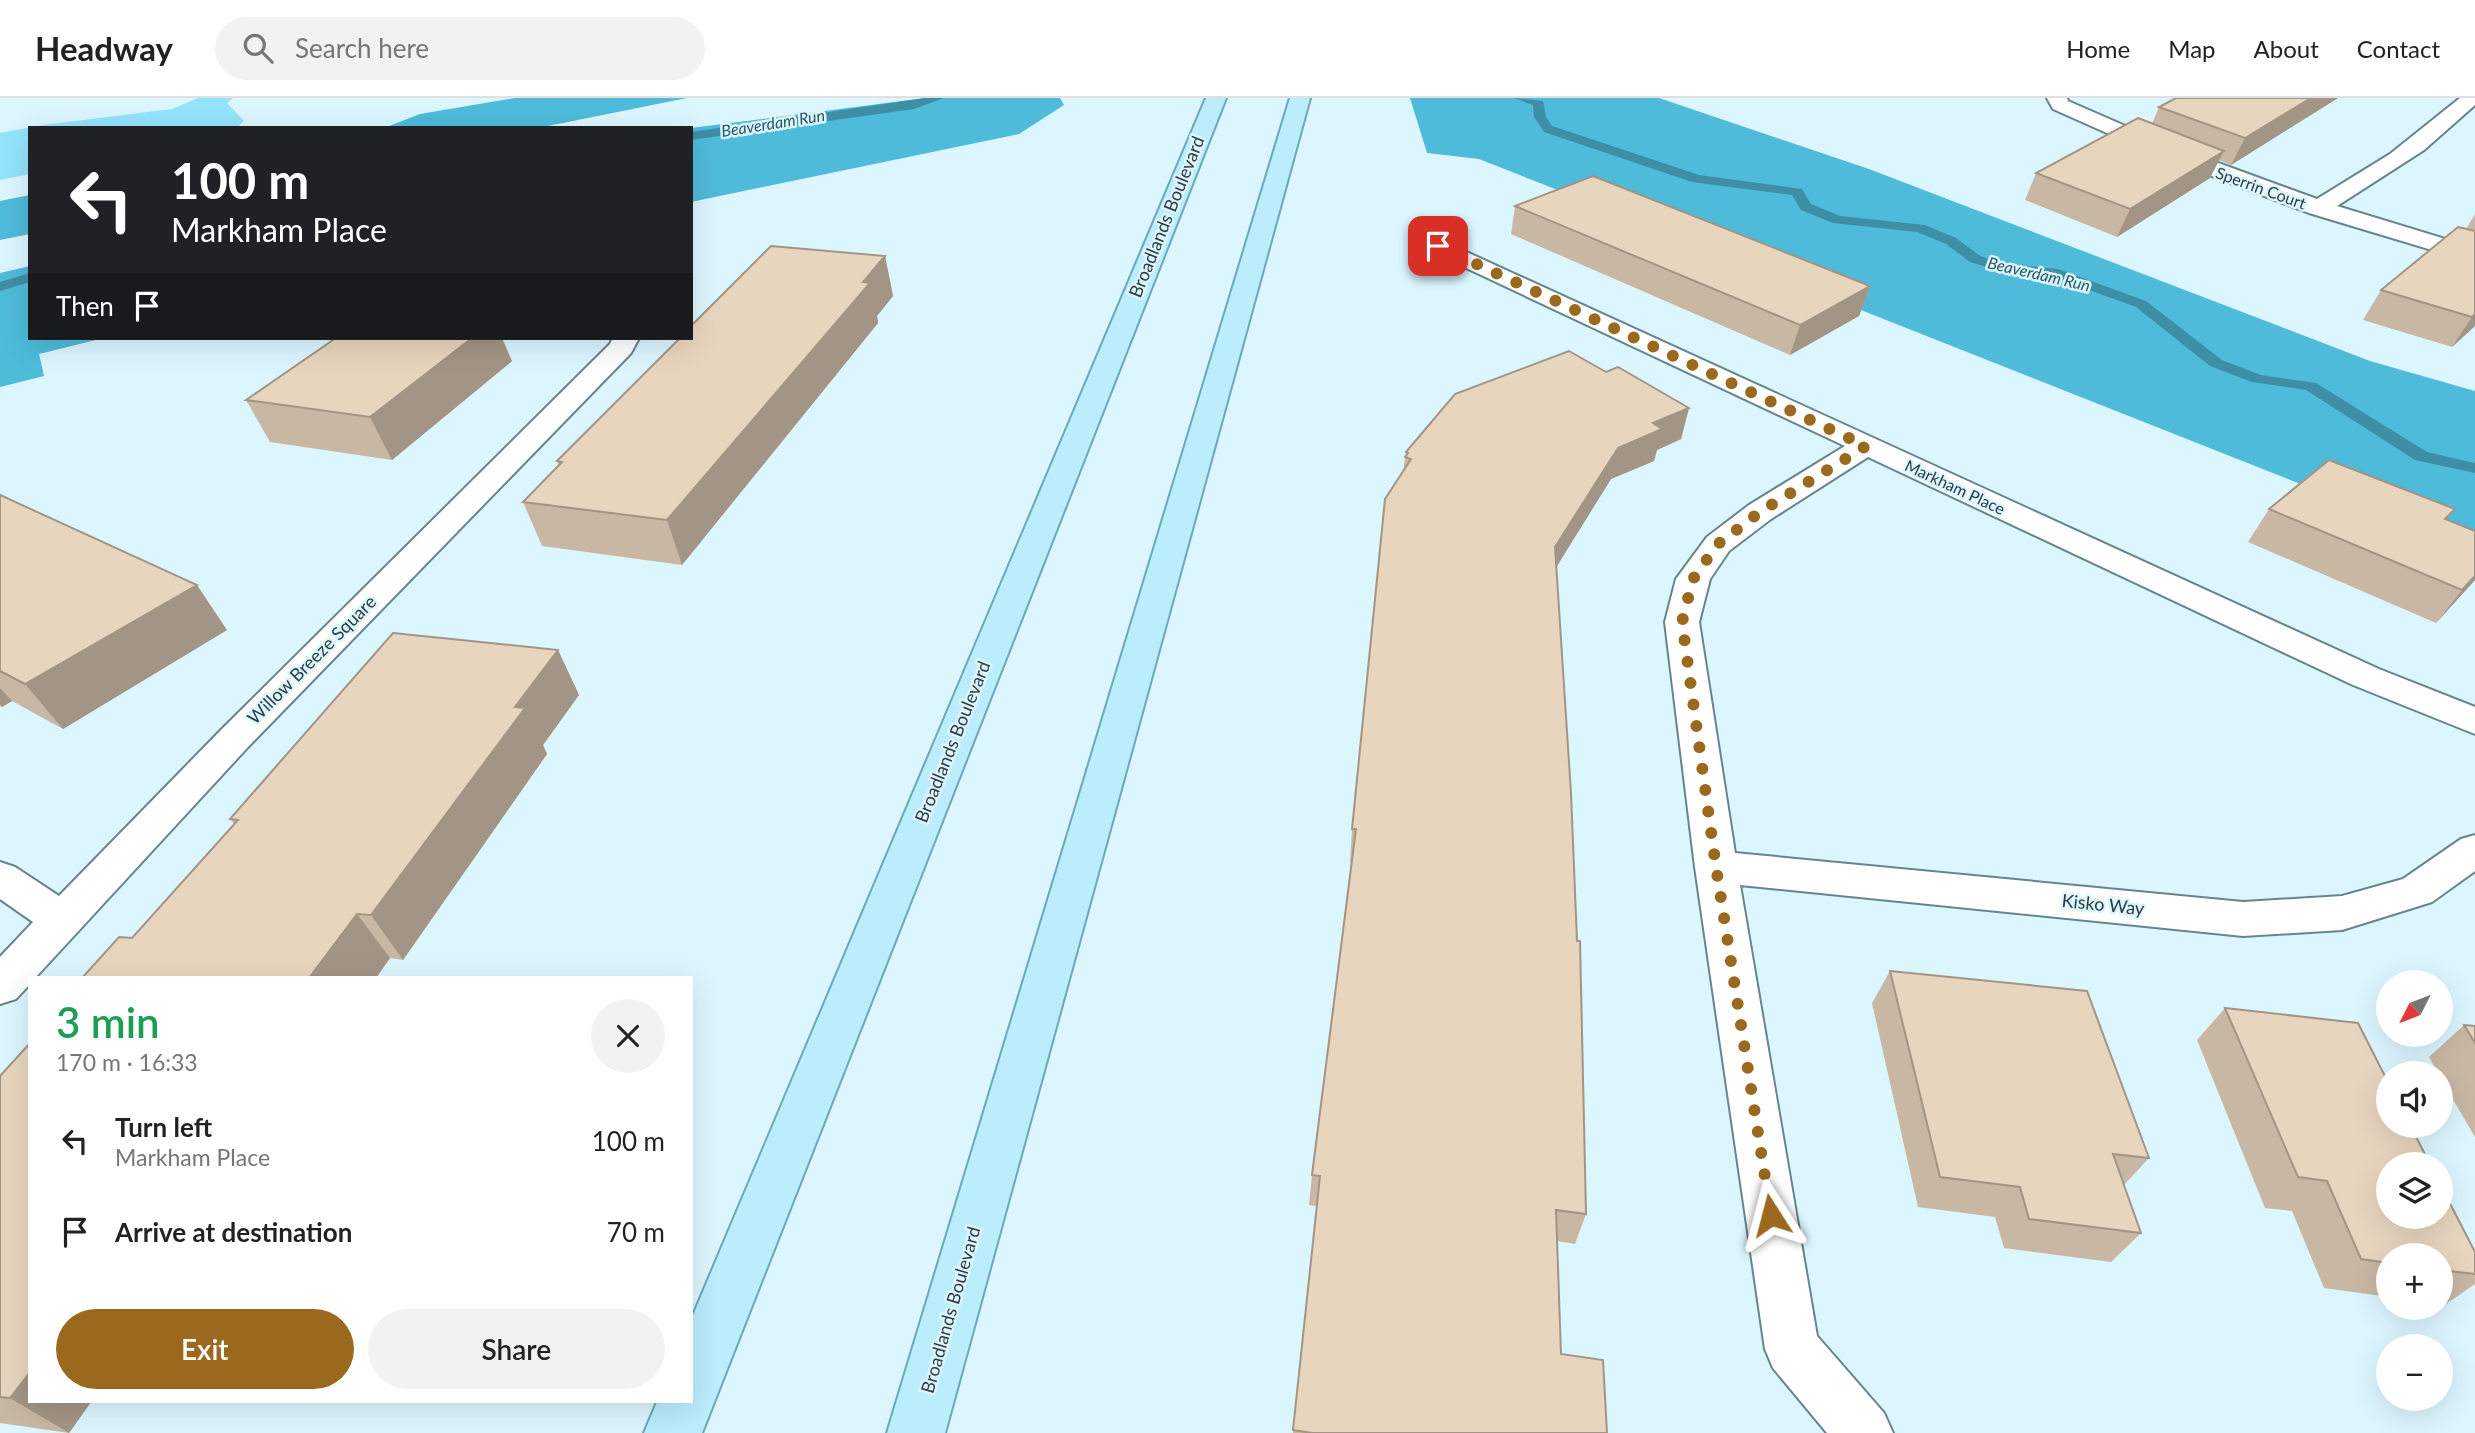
<!DOCTYPE html>
<html lang="en">
<head>
<meta charset="utf-8">
<style>
	:root { --surface:#fff; --page:#f2f2f2; --text:#222; --muted:#767676; --line:#e0e0e0; --accent:#9b691e }
	body { margin:0; font-family:Lato,sans-serif; background:var(--page); color:var(--text); height:100vh; display:flex; flex-direction:column; font-size:26px; white-space:nowrap }
	* { box-sizing:border-box; margin:0 }
	p { font-size:23px; color:var(--muted) }
	.icon { flex:none; width:38px; height:38px; fill:none; stroke:currentColor; stroke-width:2; stroke-linecap:round; stroke-linejoin:round }
	.map { position:relative; flex:1; overflow:hidden }
	.side { position:absolute; left:28px; top:878px; width:665px; height:427px; display:flex; flex-direction:column; background:var(--surface); border-radius:0px; box-shadow:0 7px 28px #0002 }
	.side>* { flex:none }
	.top-card { position:absolute; left:28px; top:28px; width:665px; height:214px; border-radius:0px; box-shadow:0 7px 28px #0002; background:#202124; color:#fff; overflow:hidden }
	.needle { width:46px; rotate:228deg }
	.tools { position:absolute; left:2376px; top:872px; display:grid; gap:14px }
	.tools a { display:grid; place-items:center; width:77px; height:77px; border-radius:50%; background:var(--surface); box-shadow:0 7px 28px #0002; font-size:35px }
	.pin { position:absolute; display:grid; place-items:center; width:60px; height:60px; color:#fff; margin:-30px; border-radius:14px; box-shadow:0 4px 10px #0006 }
	.me { position:absolute; width:77px; margin:-38px; rotate:351deg; stroke-linejoin:round; filter:drop-shadow(0 0 5px #0008) }
	.turn { display:flex; align-items:center; gap:24px; height:147px; padding:0 28px; font-size:32px }
	.turn .icon { width:91px; height:91px; stroke-width:2.5 }
	.turn b { display:block; font-size:49px; line-height:60px }
	.then { display:flex; align-items:center; height:66px; padding:0 28px; background:#0003; gap:14px; font-size:26px }
	.round { display:grid; place-items:center; flex:none; width:74px; height:74px; border-radius:37px; background:var(--page) }
	.headline { display:flex; align-items:center; justify-content:space-between; height:119px; padding:0 28px }
	h1 { font-size:42px; font-weight:600; line-height:52px; color:#1e9e55 }
	.button { display:flex; gap:14px; margin-top:auto; padding:14px 28px }
	.button a { flex:1; height:80px; border-radius:42px; background:var(--accent); color:#fff; font-size:28px; font-weight:600; line-height:80px; text-align:center }
	.button a+a { background:var(--page); color:var(--text) }
	ul { padding:0; list-style:none }
	li { display:flex; align-items:center; gap:21px; height:91px; padding:0 28px }
	li div { flex:1 }
	li b { display:block; font-size:26px }
	li em { font-style:normal }
	header { display:flex; align-items:center; gap:42px; box-sizing:border-box; height:98px; padding:0 35px; background:var(--surface); border-bottom:2px solid var(--line) }
	header strong { font-size:33px }
	nav { display:flex; gap:38px; margin-inline-start:auto; font-size:24px }
	.search { width:490px; height:63px; background:var(--page); display:flex; align-items:center; gap:18px; box-sizing:border-box; padding:0 24px; border-radius:38px; color:var(--muted); font-size:26px }
	.map>svg:first-child { display:block }
	.green { fill:#94e3fc }
	.forest { fill:#4ebbda }
	.lines { fill:none; stroke-linecap:round; stroke-linejoin:round }
	.stream { fill:#3e8fa6; fill-rule:evenodd }
	.minor-casing { stroke:#66858e; stroke-width:4 }
	.major-casing { stroke:#6ca7ba; stroke-width:4 }
	.minor { fill:#fff; fill-rule:evenodd }
	.major { fill:#bbedfd; fill-rule:evenodd }
	.wall { fill:#c8b7a3 }
	.shaded-wall { fill:#a29585 }
	.building { fill:#e8d5be; stroke:#a29585; stroke-width:2 }
	.route { stroke:#9b691e; stroke-width:12; stroke-dasharray:0 21.6 }
	.labels { text-anchor:middle; stroke-width:5; stroke-linejoin:round; paint-order:stroke }
	.far-water-label { font-size:16px; font-style:italic; fill:#285664; stroke:#dcf6ff }
	.far-street-label { font-size:16px; fill:#2e3b3f; stroke:#dcf6ff }
	.street-label { font-size:18px; fill:#2e3b3f; stroke:#dcf6ff }
</style>
</head>
<body>
<header>
<strong>Headway</strong>
<div class="search"><svg class="icon" aria-label="search" viewBox="0 0 24 24"><circle cx="10" cy="10" r="6"/><path d="M15 15l6 6"/></svg>Search here</div>
<nav><a>Home</a><a>Map</a><a>About</a><a>Contact</a></nav>
</header>
<div class="map">
<svg width="2475" height="1335" viewBox="0 0 2475 1335">
	<rect width="100%" height="100%" fill="#dcf6ff"/>
	<polygon class="green" points="198,0 233,0 227,5 244,23 236,30 30,30 30,76 0,82 0,35 43,27 172,11"/>
	<g class="forest">
		<polygon points="515,0 687,0 538,30 384,30 420,16"/>
		<polygon points="925,0 1060,0 1064,7 1019,36 691,104 691,30"/>
		<polygon points="1410,0 1659,0 1869,71 2370,263 2475,293 2475,455 1479,61 1427,55"/>
		<polygon points="30,97 30,136 0,142 0,103"/>
		<polygon points="30,168 30,240 104,240 39,256 44,278 0,289 0,175"/>
	</g>
	<g class="lines">
		<g class="stream">
			<polygon points="925,0 944,0 914,11 691,42 691,34"/>
			<polygon points="1514,0 1543,3 1546,19 1552,28 1699,77 1802,91 1811,106 1840,118 1925,127 1956,140 1980,158 2005,166 2058,171 2146,203 2222,262 2261,277 2316,285 2427,354 2475,365 2475,375 2415,362 2306,292 2252,284 2210,268 2136,209 2051,178 2003,174 1970,164 1946,146 1917,134 1833,125 1801,112 1792,97 1692,84 1544,34 1534,19 1533,7"/>
			<polygon points="30,175 30,184 0,193 0,184"/>
		</g>
		<g class="minor-casing">
			<g id="minor">
				<polygon points="2047,0 2067,0 2068,3 2169,47 2317,101 2390,56 2460,0 2475,0 2475,7 2424,52 2337,108 2475,150 2475,165 2309,115 2154,56 2053,11"/>
				<polygon points="1438,141 2379,571 2475,609 2475,636 2353,587 1868,359 1771,421 1729,453 1710,481 1699,524 1735,755 2243,804 2342,798 2403,781 2461,741 2475,737 2475,773 2432,804 2342,832 2243,838 1740,787 1817,1238 1884,1315 1893,1335 1827,1335 1773,1270 1765,1251 1695,769 1665,524 1676,481 1707,439 1749,407 1845,348 1430,153 1426,148 1430,143"/>
				<polygon points="613,240 639,240 631,255 247,650 35,880 30,880 30,886 16,901 0,906 0,859 33,824 0,801 0,764 15,769 59,798 221,632 610,246"/>
			</g>
		</g>
		<g class="major-casing">
			<g id="major">
				<polygon points="1206,0 1226,0 702,1335 644,1335 657,1304 691,1304 691,1222"/>
				<polygon points="1290,0 1310,0 945,1335 887,1335"/>
			</g>
		</g>
		<use href="#minor" class="minor"/>
		<use href="#major" class="major"/>
	</g>
	<g class="wall">
		<polygon points="2338,0 2231,67 2219,62 2210,80 2117,139 2025,102 2036,75 2152,26 2159,9"/>
		<polygon points="1515,108 1870,188 1859,218 1790,257 1511,136"/>
		<polygon points="2475,116 2475,228 2452,249 2363,222 2381,192 2466,131"/>
		<polygon points="885,158 893,198 877,218 878,225 682,467 542,448 523,404 559,368 557,363"/>
		<polygon points="512,263 392,362 270,344 246,302"/>
		<polygon points="1606,274 1689,310 1681,341 1657,352 1654,363 1611,381 1556,469 1586,1116 1575,1146 1557,1143 1561,1256 1607,1335 1293,1335 1317,1108 1309,1107 1312,1077 1351,764 1350,764 1352,731 1406,354"/>
		<polygon points="0,397 227,532 63,631 12,603 2,609 0,608"/>
		<polygon points="2269,411 2447,422 2475,433 2475,482 2436,525 2248,444"/>
		<polygon points="558,552 579,597 543,647 547,656 403,862 390,860 376,880 82,880 132,840 234,726 230,721"/>
		<polygon points="1890,873 2149,1060 2124,1087 2141,1135 2111,1164 2004,1150 1995,1119 1918,1109 1872,905"/>
		<polygon points="2225,910 2475,1154 2475,1186 2446,1206 2441,1205 2441,1157 2389,1157 2389,1199 2324,1190 2292,1113 2265,1110 2197,942"/>
		<polygon points="2464,927 2475,928 2475,1039 2441,981 2441,975 2438,975 2429,959"/>
		<polygon points="0,978 91,1304 69,1335 0,1325"/>
	</g>
	<g class="shaded-wall">
		<polygon points="2311,0 2338,0 2231,67 2245,40"/>
		<polygon points="2224,53 2210,80 2117,139 2130,111"/>
		<polygon points="885,158 893,198 877,218 878,225 682,467 667,422"/>
		<polygon points="1870,188 1859,218 1790,257 1800,227"/>
		<polygon points="2475,216 2475,228 2452,249 2472,219"/>
		<polygon points="472,240 502,240 512,263 392,362 370,319"/>
		<polygon points="1689,310 1681,341 1657,352 1654,363 1611,381 1549,481 1555,449 1618,350 1653,325"/>
		<polygon points="2475,478 2475,482 2436,525 2462,492"/>
		<polygon points="197,487 227,532 63,631 25,586"/>
		<polygon points="558,552 579,597 543,647 547,656 403,862 371,817 515,609"/>
		<polygon points="0,590 12,603 2,609 0,606"/>
		<polygon points="357,816 390,860 376,880 309,880"/>
		<polygon points="30,1274 30,1304 91,1304 69,1335 10,1300"/>
	</g>
	<g class="building">
		<polygon points="2176,0 2311,0 2245,40 2159,9"/>
		<polygon points="2138,20 2224,53 2130,111 2036,75"/>
		<polygon points="1593,78 1870,188 1800,227 1515,108"/>
		<polygon points="2458,129 2475,133 2475,216 2472,219 2381,192"/>
		<polygon points="771,148 885,158 863,184 870,185 667,422 523,404 562,364 557,363 680,240 691,240 691,228"/>
		<polygon points="336,240 472,240 370,319 246,302"/>
		<polygon points="1569,253 1606,274 1618,269 1689,310 1653,325 1662,331 1618,350 1555,449 1571,695 1577,843 1580,843 1586,1116 1556,1112 1561,1256 1603,1262 1607,1335 1312,1335 1293,1332 1320,1078 1312,1077 1356,731 1352,731 1385,401 1411,361 1405,359 1408,355 1406,354 1455,296"/>
		<polygon points="2329,362 2455,411 2445,421 2475,433 2475,478 2462,492 2269,411"/>
		<polygon points="0,397 197,487 25,586 0,573"/>
		<polygon points="393,535 558,552 515,609 525,610 371,817 357,816 309,880 82,880 119,839 132,840 238,722 230,721"/>
		<polygon points="1890,873 2087,893 2149,1060 2113,1056 2141,1135 2029,1121 2020,1089 1940,1079"/>
		<polygon points="2225,910 2358,925 2389,986 2389,1027 2410,1027 2430,1066 2389,1066 2389,1118 2441,1118 2441,1088 2475,1154 2475,1176 2441,1172 2441,1157 2389,1157 2389,1165 2361,1161 2327,1083 2298,1079"/>
		<polygon points="2464,927 2475,928 2475,945"/>
		<polygon points="30,945 30,1274 10,1300 0,1299 0,978"/>
	</g>
	<g class="lines">
		<polyline class="route" points="1438,148 1866,348 1760,414 1718,446 1693,481 1682,524 1716,769 1771,1117"/>
	</g>
	<g class="labels">
		<g class="far-water-label">
			<text transform="translate(773 25) rotate(-9)" y="6">Beaverdam Run</text>
			<text transform="translate(2039 176) rotate(13)" y="6">Beaverdam Run</text>
		</g>
		<g class="far-street-label">
			<text transform="translate(2261 90) rotate(20)" y="6">Sperrin Court</text>
			<text transform="translate(1955 389) rotate(25)" y="6">Markham Place</text>
		</g>
		<g class="street-label">
			<text transform="translate(1167 119) rotate(-68)" y="6">Broadlands Boulevard</text>
			<text transform="translate(312 562) rotate(-45)" y="6">Willow Breeze Square</text>
			<text transform="translate(953 644) rotate(-68)" y="6">Broadlands Boulevard</text>
			<text transform="translate(2103 807) rotate(6)" y="6">Kisko Way</text>
			<text transform="translate(951 1212) rotate(-74)" y="6">Broadlands Boulevard</text>
		</g>
	</g>
</svg>
<div class="tools">
<a><svg class="needle" viewBox="-14 -14 28 28"><path d="M0-13l5 13h-10z" fill="#e53935"/><path d="M0 13l5-13h-10z" fill="#767676"/></svg></a>
<a><svg class="icon" aria-label="sound" viewBox="0 0 24 24"><path d="M4 9h4l5-4v14l-5-4H4zM17 9q2 3 0 6"/></svg></a>
<a><svg class="icon" aria-label="layers" viewBox="0 0 24 24"><path d="M12 4l9 5-9 5-9-5zM3 14l9 5 9-5"/></svg></a>
<a>+</a>
<a>−</a>
</div>
<div class="pin" style="left:1438px;top:148px;background:#d93025"><svg class="icon" aria-label="arrive" viewBox="0 0 24 24"><path d="M6 21V4h12l-3 4 3 4H6"/></svg></div>
<svg class="me" style="left:1771px;top:1117px" viewBox="-20 -20 40 40"><path d="M0-17L14 15 0 8-14 15z" fill="#9b691e" stroke="#fff" stroke-width="4"/></svg>
<div class="top-card">
<div class="turn"><svg class="icon" aria-label="left" viewBox="0 0 24 24"><path d="M17 20v-9H6M10 6l-5 5 5 5"/></svg><div><b>100 m</b>Markham Place</div></div>
<div class="then">Then<svg class="icon" aria-label="arrive" viewBox="0 0 24 24"><path d="M6 21V4h12l-3 4 3 4H6"/></svg></div>
</div>
<section class="side">
<div class="headline"><div><h1>3 min</h1><p>170 m · 16:33</p></div><a class="round"><svg class="icon" aria-label="close" viewBox="0 0 24 24"><path d="M6 6l12 12M18 6L6 18"/></svg></a></div>
<ul>
<li><svg class="icon" aria-label="left" viewBox="0 0 24 24"><path d="M17 20v-9H6M10 6l-5 5 5 5"/></svg><div><b>Turn left</b><p>Markham Place</p></div><em>100 m</em></li>
<li><svg class="icon" aria-label="arrive" viewBox="0 0 24 24"><path d="M6 21V4h12l-3 4 3 4H6"/></svg><div><b>Arrive at destination</b></div><em>70 m</em></li>
</ul>
<div class="button"><a>Exit</a><a>Share</a></div>
</section>
</div>
</body>
</html>
